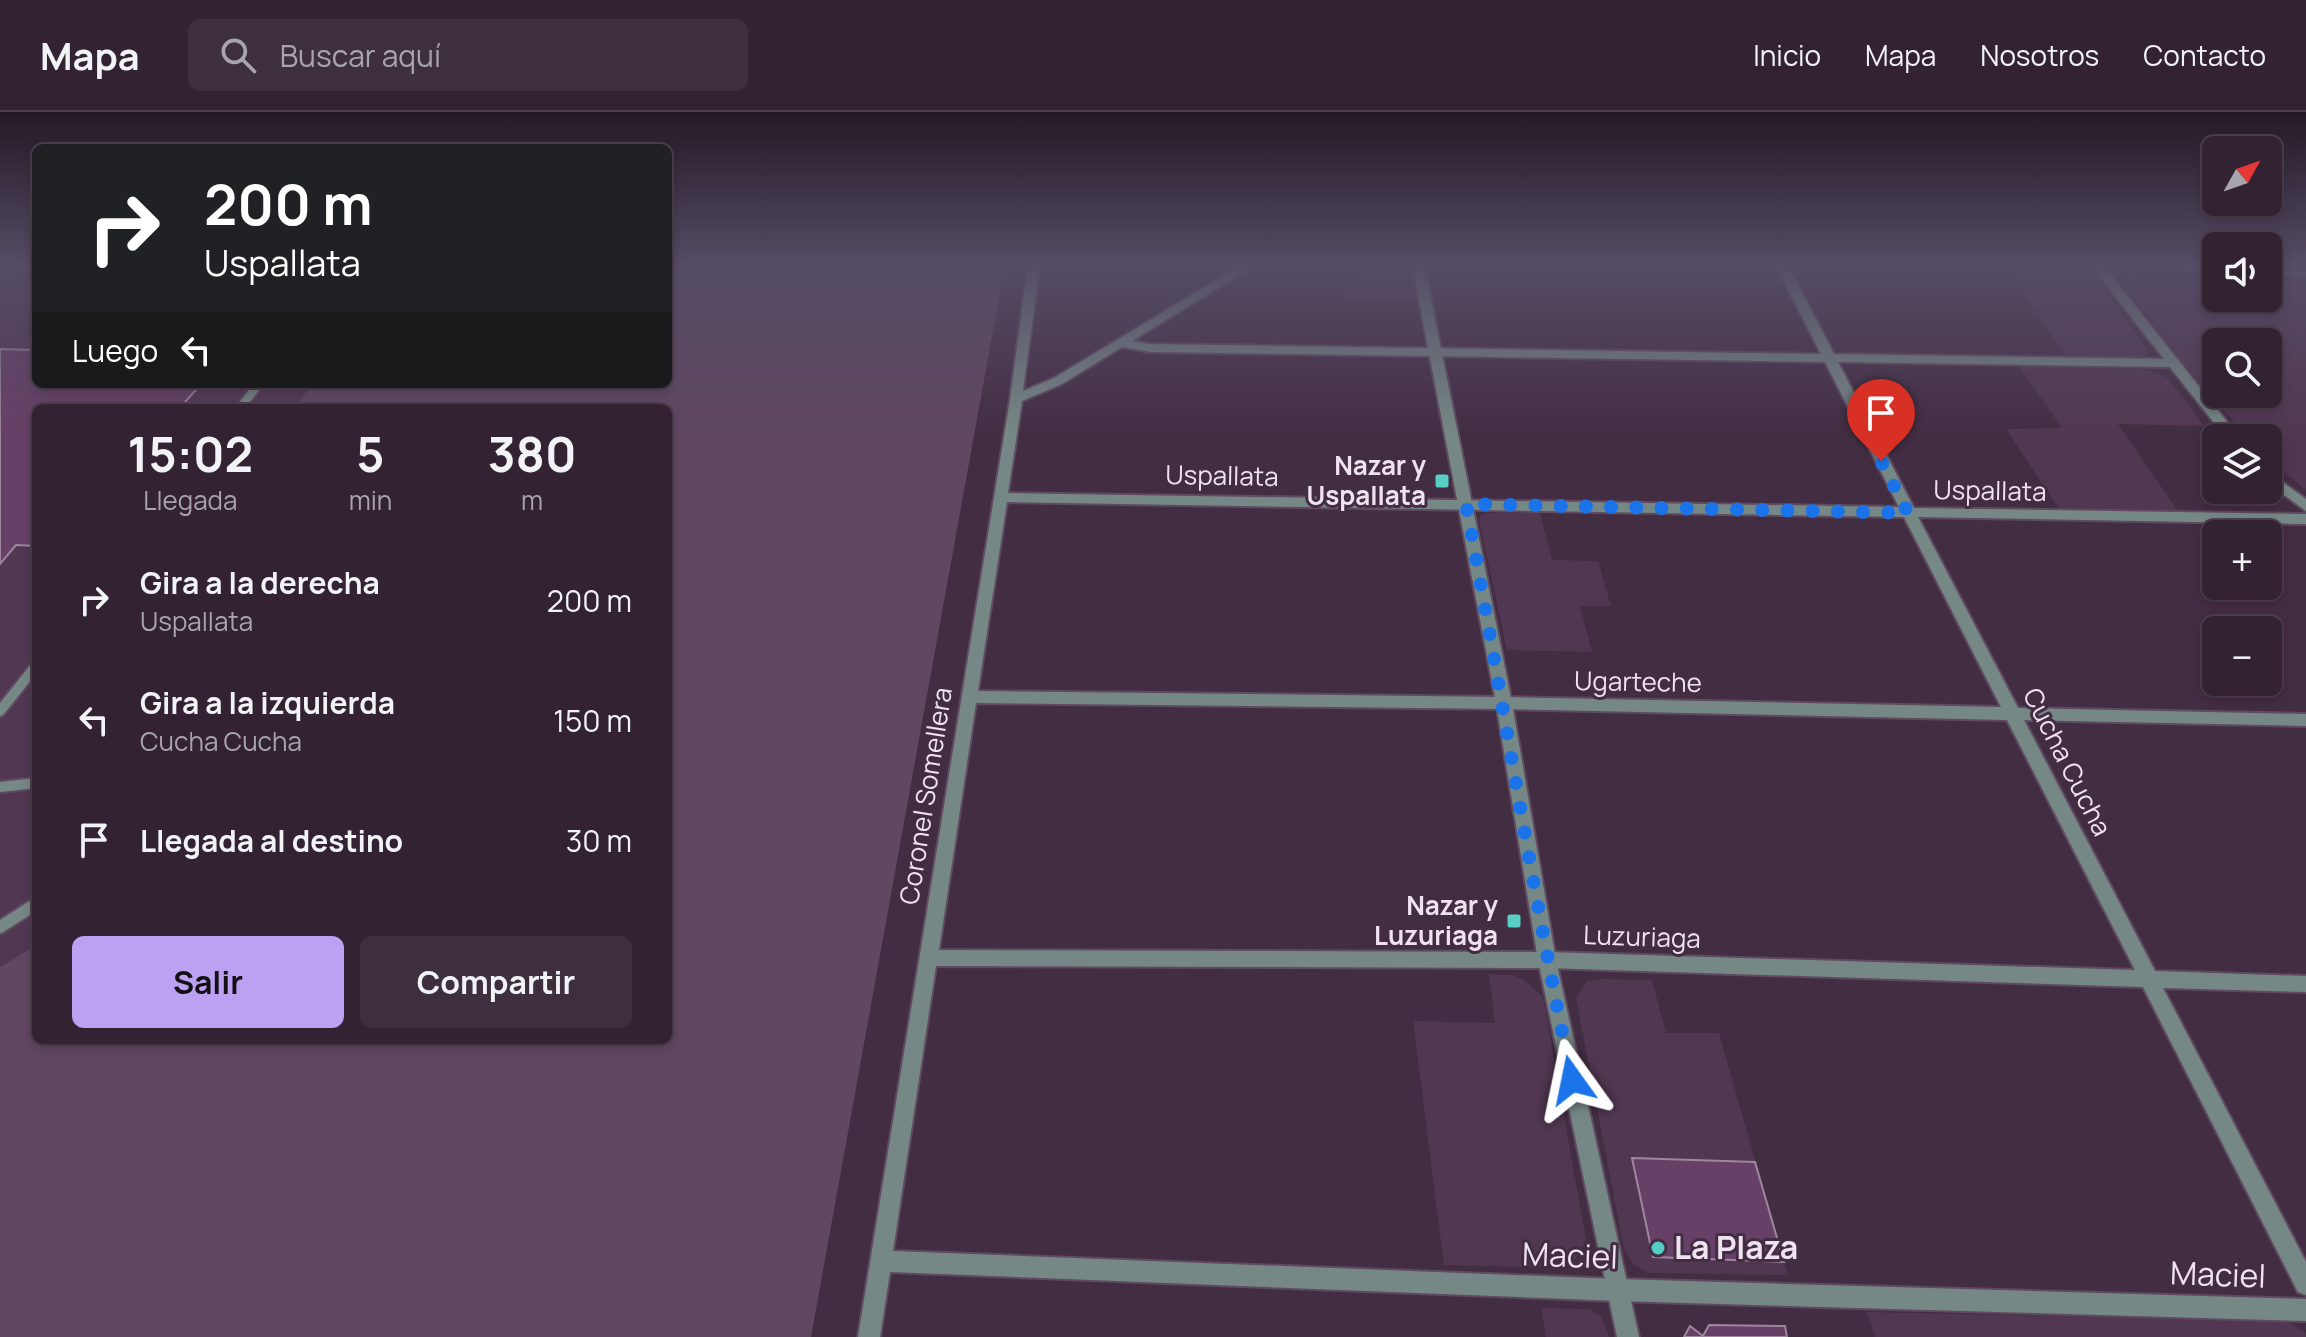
<!DOCTYPE html>
<html lang="es">
<head>
<meta charset="utf-8">
<style>
	:root { --surface:#322232; --page:#3d2f3e; --text:#f1f3f6; --muted:#a8a4ac; --line:#4d3f4d; --accent:#bca0f2 }
	body { margin:0; font-family:Manrope,sans-serif; background:var(--page); color:var(--text); height:100vh; display:flex; flex-direction:column; font-size:30px; white-space:nowrap }
	* { box-sizing:border-box; margin:0 }
	p { font-size:26px; color:var(--muted) }
	.icon { flex:none; width:44px; height:44px; fill:none; stroke:currentColor; stroke-width:2; stroke-linecap:round; stroke-linejoin:round }
	.map { position:relative; flex:1; overflow:hidden }
	.details { position:absolute; left:32px; top:292px; width:640px; height:640px; display:flex; flex-direction:column; background:var(--surface); border-radius:12px; box-shadow:0 4px 12px #0003,0 0 0 2px var(--line) }
	.details>* { flex:none }
	.banner { position:absolute; left:32px; top:32px; width:640px; height:244px; border-radius:12px; box-shadow:0 4px 12px #0003,0 0 0 2px var(--line); background:#202124; color:#fff; overflow:hidden }
	.needle { width:52px; rotate:50deg }
	.buttons { position:absolute; left:2202px; top:24px; display:grid; gap:16px }
	.buttons a { display:grid; place-items:center; width:80px; height:80px; border-radius:12px; background:var(--surface); box-shadow:0 4px 12px #0003,0 0 0 2px var(--line); font-size:40px }
	.pin { position:absolute; display:grid; place-items:center; width:68px; height:68px; color:#fff; margin:-82px -34px; border-radius:50% 50% 50% 0; rotate:-45deg; box-shadow:0 0 8px #0007 }
	.pin .icon { rotate:45deg }
	.me { position:absolute; width:88px; margin:-44px; rotate:348deg; stroke-linejoin:round; filter:drop-shadow(0 0 6px #0008) }
	.turn { display:flex; align-items:center; gap:28px; height:168px; padding:0 40px; font-size:36px }
	.turn .icon { width:104px; height:104px; stroke-width:2.5 }
	.turn b { display:block; font-size:56px; line-height:68px }
	.then { display:flex; align-items:center; height:76px; padding:0 40px; background:#0003; gap:16px; font-size:30px }
	.eta { display:flex; justify-content:space-evenly; align-items:center; height:136px; text-align:center }
	.eta b { font-size:48px; font-weight:700; line-height:56px }
	.primary-button { display:flex; gap:16px; margin-top:auto; padding:16px 40px }
	.primary-button a { flex:1; height:92px; border-radius:12px; background:var(--accent); color:#111; font-size:32px; font-weight:700; line-height:92px; text-align:center }
	.primary-button a+a { background:var(--page); color:var(--text) }
	ul { padding:0; list-style:none }
	li { display:flex; align-items:center; gap:24px; height:120px; padding:0 40px }
	li div { flex:1 }
	li b { display:block; font-size:30px }
	li em { font-style:normal }
	header { display:flex; align-items:center; gap:48px; box-sizing:border-box; height:112px; padding:0 40px; background:var(--surface); border-bottom:2px solid var(--line) }
	header strong { font-size:38px }
	nav { display:flex; gap:44px; margin-inline-start:auto; font-size:28px }
	.search { width:560px; height:72px; background:var(--page); display:flex; align-items:center; gap:20px; box-sizing:border-box; padding:0 28px; border-radius:12px; color:var(--muted); font-size:30px }
	.map>svg:first-child { display:block }
	.built { fill:#523752; fill-rule:evenodd }
	.green { fill:#614761 }
	.building { fill:#674067; stroke:#9f869f; stroke-width:2 }
	.lines { fill:none; stroke-linecap:round; stroke-linejoin:round }
	.service-far2-casing { stroke:#5f4a5f; stroke-width:11 }
	.service-far1-casing { stroke:#5f4a5f; stroke-width:14 }
	.service-casing { stroke:#5f4a5f; stroke-width:16 }
	.minor-casing { stroke:#5f4a5f; stroke-width:4 }
	.tertiary-casing { stroke:#5f4a5f; stroke-width:4 }
	.service-far2 { stroke:#768886; stroke-width:8 }
	.service-far1 { stroke:#768886; stroke-width:10 }
	.service { stroke:#768886; stroke-width:12 }
	.minor { fill:#768886; fill-rule:evenodd }
	.tertiary { fill:#768886; fill-rule:evenodd }
	.route { stroke:#1a73e8; stroke-width:14; stroke-dasharray:0 25.2 }
	.poi-dot { fill:#56cec4; stroke:#432d43; stroke-width:3 }
	.labels { text-anchor:middle; stroke-width:6; stroke-linejoin:round; paint-order:stroke }
	.poi-label { font-size:26px; font-weight:bold; fill:#f0e2f0; stroke:#432d43; text-anchor:end }
	.street-label { font-size:26px; fill:#f0e2f0; stroke:#432d43 }
	.near-poi-label { font-size:32px; font-weight:bold; fill:#f0e2f0; stroke:#432d43; text-anchor:start }
	.near-street-label { font-size:32px; fill:#f0e2f0; stroke:#432d43 }
</style>
</head>
<body>
<header>
<strong>Mapa</strong>
<div class="search"><svg class="icon" aria-label="search" viewBox="0 0 24 24"><circle cx="10" cy="10" r="6"/><path d="M15 15l6 6"/></svg>Buscar aquí</div>
<nav><a>Inicio</a><a>Mapa</a><a>Nosotros</a><a>Contacto</a></nav>
</header>
<div class="map">
<svg width="2306" height="1225" viewBox="0 0 2306 1225">
	<rect width="100%" height="100%" fill="#432d43"/>
	<g class="built">
		<polygon points="0,152 36,152 36,272 312,272 294,296 36,296 36,833 0,855"/>
		<polygon points="1345,152 1409,152 1417,188 1341,187 1358,159"/>
		<polygon points="2003,152 2087,152 2148,239 2146,243 2140,246 2067,245"/>
		<path d="M2125,161L2216,165V186H2268V168L2306,170V378L2268,347V326H2249L2183,252L2121,168ZM2268,230V282H2216V230Z"/>
		<polygon points="2019,254 2146,257 2168,266 2204,314 2118,312 2178,399 2059,397 2006,317 2062,316"/>
		<polygon points="1489,401 1540,401 1552,448 1598,449 1611,494 1580,494 1592,540 1507,538 1479,408 1481,403"/>
		<polygon points="1489,862 1513,863 1524,868 1543,885 1586,1128 1576,1146 1566,1156 1444,1153 1413,909 1495,911"/>
		<polygon points="1599,867 1652,868 1666,921 1719,921 1788,1163 1648,1161 1633,1152 1624,1137 1576,886 1587,869"/>
		<polygon points="1541,1196 1589,1197 1602,1205 1609,1225 1546,1225"/>
		<polygon points="1867,1200 2283,1209 2294,1213 2306,1221 2306,1225 1875,1225"/>
	</g>
	<polygon class="green" points="668,152 1005,152 811,1225 0,1225 0,855 36,833 36,928 668,928 668,296 294,296 312,272 668,272"/>
	<g class="building">
		<polygon points="0,237 36,238 36,272 201,272 180,296 36,296 36,434 16,433 0,452"/>
		<polygon points="1632,1046 1755,1050 1784,1150 1653,1145"/>
		<polygon points="1709,1213 1785,1214 1787,1225 1684,1225 1690,1214 1703,1224"/>
	</g>
	<g class="lines">
		<g class="service-far2-casing">
			<polyline id="service-far2" points="240,296 259,272"/>
		</g>
		<g class="service-far1-casing">
			<g id="service-far1">
				<polyline points="0,599 36,554"/>
				<polyline points="0,675 36,671"/>
			</g>
		</g>
		<g class="service-casing">
			<polyline id="service" points="0,815 36,792"/>
		</g>
		<g class="minor-casing">
			<g id="minor">
				<path d="M1028,152H1040L1023,279L1054,266L1243,152H1257L1132,229L1150,232L1821,242L1775,152H1787L1834,242L2164,247L2090,152L2216,154V160L2105,156L2240,326H2226L2170,255L1838,250L1914,396L2306,402V412L1918,405L2018,596L2306,602V614L2024,608L2155,859L2306,864V880L2163,876L2306,1150V1183L2298,1180L2143,875L1547,856L936,854L893,1139L1618,1167L2306,1187V1209L1618,1189L890,1160L880,1225H858L1010,287ZM1122,235L1150,240L1825,250L1899,395L1008,381L1022,289L1062,272ZM1007,390L1904,405L2001,595L1504,585L978,579ZM976,591L1504,597L2007,608L2135,858L1547,840L939,838Z"/>
				<polygon points="2268,157 2306,158 2306,164 2268,163"/>
				<polygon points="2268,360 2306,387 2306,399 2268,371"/>
			</g>
		</g>
		<g class="tertiary-casing">
			<polygon id="tertiary" points="1412,152 1424,152 1512,591 1556,848 1639,1225 1617,1225 1538,848 1496,591"/>
		</g>
		<use href="#service-far2" class="service-far2"/>
		<use href="#service-far1" class="service-far1"/>
		<use href="#service" class="service"/>
		<use href="#minor" class="minor"/>
		<use href="#tertiary" class="tertiary"/>
	</g>
	<linearGradient id="sky" x2="0" y2="1"><stop stop-color="#251925"/><stop offset="0.47" stop-color="#554c66"/><stop offset="1" stop-color="#554c66" stop-opacity="0"/></linearGradient>
	<rect width="2306" height="323" fill="url(#sky)"/>
	<g class="lines">
		<path class="route" d="M1572,968C1532,777 1502,584 1466,392L1908,401L1881,349"/>
	</g>
	<g class="poi-dot">
		<rect x="1434" y="361" width="16" height="16" rx="4"/>
		<rect x="1506" y="801" width="16" height="16" rx="4"/>
		<circle cx="1658" cy="1136" r="8"/>
	</g>
	<g class="labels">
		<g class="poi-label">
			<text x="1426" y="363">Nazar y<tspan x="1426" dy="30">Uspallata</tspan></text>
			<text x="1498" y="803">Nazar y<tspan x="1498" dy="30">Luzuriaga</tspan></text>
		</g>
		<g class="street-label">
			<text transform="translate(1222 364) rotate(1)" y="9">Uspallata</text>
			<text transform="translate(1990 379) rotate(1)" y="9">Uspallata</text>
			<text transform="translate(1638 570) rotate(1)" y="9">Ugarteche</text>
			<text transform="translate(2067 650) rotate(63)" y="9">Cucha Cucha</text>
			<text transform="translate(926 684) rotate(-81)" y="9">Coronel Somellera</text>
			<text transform="translate(1642 825) rotate(2)" y="9">Luzuriaga</text>
		</g>
		<g class="near-poi-label">
			<text x="1674" y="1147">La Plaza</text>
		</g>
		<g class="near-street-label">
			<text transform="translate(1570 1144) rotate(2)" y="11">Maciel</text>
			<text transform="translate(2218 1163) rotate(2)" y="11">Maciel</text>
		</g>
	</g>
</svg>
<div class="buttons">
<a><svg class="needle" viewBox="-14 -14 28 28"><path d="M0-13l5 13h-10z" fill="#e53935"/><path d="M0 13l5-13h-10z" fill="#a8a4ac"/></svg></a>
<a><svg class="icon" aria-label="sound" viewBox="0 0 24 24"><path d="M4 9h4l5-4v14l-5-4H4zM17 9q2 3 0 6"/></svg></a>
<a><svg class="icon" aria-label="search" viewBox="0 0 24 24"><circle cx="10" cy="10" r="6"/><path d="M15 15l6 6"/></svg></a>
<a><svg class="icon" aria-label="layers" viewBox="0 0 24 24"><path d="M12 4l9 5-9 5-9-5zM3 14l9 5 9-5"/></svg></a>
<a>+</a>
<a>−</a>
</div>
<div class="pin" style="left:1881px;top:349px;background:#d93025"><svg class="icon" aria-label="arrive" viewBox="0 0 24 24"><path d="M6 21V4h12l-3 4 3 4H6"/></svg></div>
<svg class="me" style="left:1572px;top:968px" viewBox="-20 -20 40 40"><path d="M0-17L14 15 0 8-14 15z" fill="#1a73e8" stroke="#fff" stroke-width="4"/></svg>
<div class="banner">
<div class="turn"><svg class="icon" aria-label="right" viewBox="0 0 24 24"><path d="M7 20v-9h11M14 6l5 5-5 5"/></svg><div><b>200 m</b>Uspallata</div></div>
<div class="then">Luego<svg class="icon" aria-label="left" viewBox="0 0 24 24"><path d="M17 20v-9H6M10 6l-5 5 5 5"/></svg></div>
</div>
<section class="details">
<div class="eta">
<div><b>15:02</b><p>Llegada</p></div>
<div><b>5</b><p>min</p></div>
<div><b>380</b><p>m</p></div>
</div>
<ul>
<li><svg class="icon" aria-label="right" viewBox="0 0 24 24"><path d="M7 20v-9h11M14 6l5 5-5 5"/></svg><div><b>Gira a la derecha</b><p>Uspallata</p></div><em>200 m</em></li>
<li><svg class="icon" aria-label="left" viewBox="0 0 24 24"><path d="M17 20v-9H6M10 6l-5 5 5 5"/></svg><div><b>Gira a la izquierda</b><p>Cucha Cucha</p></div><em>150 m</em></li>
<li><svg class="icon" aria-label="arrive" viewBox="0 0 24 24"><path d="M6 21V4h12l-3 4 3 4H6"/></svg><div><b>Llegada al destino</b></div><em>30 m</em></li>
</ul>
<div class="primary-button"><a>Salir</a><a>Compartir</a></div>
</section>
</div>
</body>
</html>
